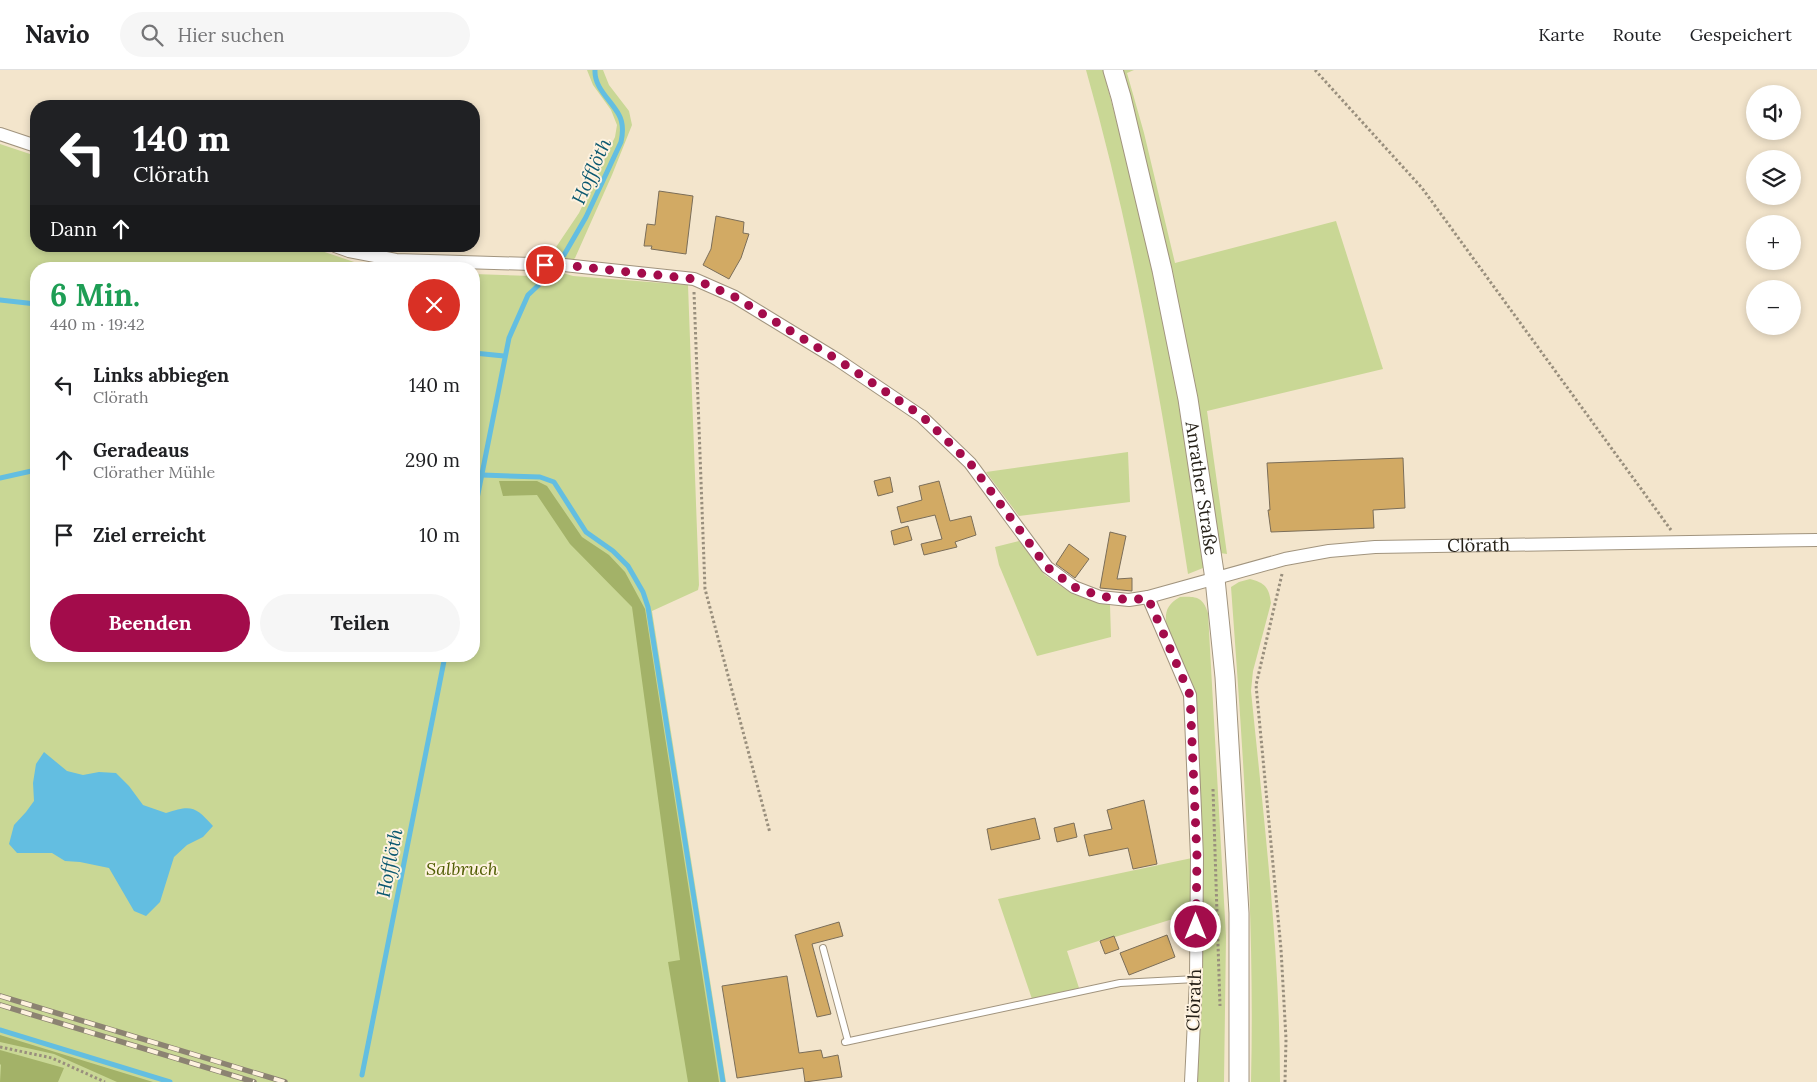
<!DOCTYPE html>
<html lang="de">
<head>
<meta charset="utf-8">
<style>
	:root { --surface:#fff; --page:#f6f6f6; --text:#202124; --muted:#757577; --line:#e0e0e0; --accent:#a30c4b }
	body { margin:0; font-family:Lora,serif; background:var(--page); color:var(--text); height:100vh; display:flex; flex-direction:column; font-size:19px; white-space:nowrap }
	* { box-sizing:border-box; margin:0 }
	p { font-size:16px; color:var(--muted) }
	.icon { flex:none; width:28px; height:28px; fill:none; stroke:currentColor; stroke-width:2; stroke-linecap:round; stroke-linejoin:round }
	.map { position:relative; flex:1; overflow:hidden }
	.details { position:absolute; left:30px; top:192px; width:450px; height:400px; display:flex; flex-direction:column; background:var(--surface); border-radius:20px; box-shadow:0 2px 8px #0003 }
	.details>* { flex:none }
	.guide { position:absolute; left:30px; top:30px; width:450px; height:152px; border-radius:20px; box-shadow:0 2px 8px #0003; background:#202124; color:#fff; overflow:hidden }
	.tools { position:absolute; left:1746px; top:15px; display:grid; gap:10px }
	.tools a { display:grid; place-items:center; width:55px; height:55px; border-radius:50%; background:var(--surface); box-shadow:0 2px 8px #0003; font-size:25px }
	.pin { position:absolute; display:grid; place-items:center; width:42px; height:42px; color:#fff; margin:-21px; border:2px solid #fff; border-radius:50%; box-shadow:0 1px 5px #0007 }
	.me { position:absolute; width:55px; margin:-28px; rotate:0deg; stroke-linejoin:round; filter:drop-shadow(0 0 4px #0008) }
	.turn { display:flex; align-items:center; gap:18px; height:105px; padding:0 20px; font-size:22px }
	.turn .icon { width:65px; height:65px; stroke-width:2.5 }
	.turn b { display:block; font-size:35px; line-height:42px }
	.then { display:flex; align-items:center; height:48px; padding:0 20px; background:#0003; gap:10px; font-size:19px }
	.round { display:grid; place-items:center; flex:none; width:52px; height:52px; border-radius:26px; background:var(--page) }
	.headline { display:flex; align-items:center; justify-content:space-between; height:85px; padding:0 20px }
	h1 { font-size:30px; font-weight:800; line-height:38px; color:#1e9e55 }
	.cta { display:flex; gap:10px; margin-top:auto; padding:10px 20px }
	.cta a { flex:1; height:58px; border-radius:30px; background:var(--accent); color:#fff; font-size:20px; font-weight:800; line-height:58px; text-align:center }
	.cta a+a { background:var(--page); color:var(--text) }
	ul { padding:0; list-style:none }
	li { display:flex; align-items:center; gap:15px; height:75px; padding:0 20px }
	li div { flex:1 }
	li b { display:block; font-size:19px }
	li em { font-style:normal }
	header { display:flex; align-items:center; gap:30px; box-sizing:border-box; height:70px; padding:0 25px; background:var(--surface); border-bottom:1px solid var(--line) }
	header strong { font-size:24px }
	nav { display:flex; gap:28px; margin-inline-start:auto; font-size:18px }
	.search { width:350px; height:45px; background:var(--page); display:flex; align-items:center; gap:12px; box-sizing:border-box; padding:0 18px; border-radius:28px; color:var(--muted); font-size:19px }
	.map>svg:first-child { display:block }
	.green { fill:#c9d795 }
	.forest { fill:#a3b268 }
	.water { fill:#63bee1 }
	.lines { fill:none; stroke-linecap:round; stroke-linejoin:round }
	.stream { stroke:#63bee1; stroke-width:5 }
	.building { fill:#d2aa64; stroke:#7b6e59 }
	.service-casing { stroke:#a1947e; stroke-width:8 }
	.minor-casing { stroke:#a1947e; stroke-width:14 }
	.secondary-casing { stroke:#a1947e; stroke-width:21 }
	.path { stroke:#998f7d; stroke-width:3; stroke-dasharray:2.5 2.5; stroke-linecap:butt }
	.service { stroke:#fff; stroke-width:6 }
	.minor { stroke:#fff; stroke-width:12 }
	.secondary { stroke:#fff; stroke-width:19 }
	.rail-casing { stroke:#8c8372; stroke-width:5.5 }
	.rail { stroke:#fef2df; stroke-width:4; stroke-dasharray:11; stroke-linecap:butt }
	.route { stroke:#a30c4b; stroke-width:9; stroke-dasharray:0 16.2 }
	.labels { text-anchor:middle; stroke-width:4; stroke-linejoin:round; paint-order:stroke }
	.street-label { font-size:18px; fill:#262118; stroke:#fef2df }
	.park-label { font-size:18px; font-style:italic; fill:#505d03; stroke:#fef2df }
	.water-label { font-size:19px; font-style:italic; fill:#0b5870; stroke:#fef2df }
</style>
</head>
<body>
<header>
<strong>Navio</strong>
<div class="search"><svg class="icon" aria-label="search" viewBox="0 0 24 24"><circle cx="10" cy="10" r="6"/><path d="M15 15l6 6"/></svg>Hier suchen</div>
<nav><a>Karte</a><a>Route</a><a>Gespeichert</a></nav>
</header>
<div class="map">
<svg width="1817" height="1012" viewBox="0 0 1817 1012">
	<rect width="100%" height="100%" fill="#f3e5cc"/>
	<g class="green">
		<polygon points="587,0 603,0 609,15 629,41 632,55 612,105 575,188 572,191 548,189 579,143 615,67 617,55 611,40 593,15"/>
		<path d="M1086,0H1103L1146,163L1181,336L1205,489L1203,498L1188,504C1162,334 1133,166 1086,0Z"/>
		<polygon points="1121,0 1134,0 1127,3 1144,63 1175,193 1336,151 1383,299 1207,341 1227,484 1220,483"/>
		<polygon points="0,74 36,86 36,176 307,176 360,194 385,199 36,199 36,586 474,586 474,204 533,206 563,203 573,206 688,215 699,515 698,520 652,541 726,1012 0,1012"/>
		<polygon points="1128,382 1130,432 1019,446 986,402"/>
		<polygon points="1019,471 1045,505 1073,524 1110,535 1111,567 1037,586 999,495 995,477"/>
		<path d="M1250,509C1265,513 1269,517 1271,533L1253,601L1251,621C1264,751 1280,881 1280,1012H1251C1255,847 1243,682 1231,517L1239,512Z"/>
		<path d="M1180,527C1196,526 1203,527 1208,543L1226,867L1224,1012H1195L1193,621L1166,553C1165,540 1168,534 1180,527Z"/>
		<polygon points="1192,788 1192,843 1115,867 1114,866 1067,881 1079,918 1032,929 998,829"/>
	</g>
	<g class="forest">
		<polygon points="499,411 537,411 547,416 582,467 609,485 625,502 645,539 719,1012 688,1012 668,892 680,890 632,537 570,474 537,425 503,426"/>
		<polygon points="0,965 153,1012 117,1012 54,984 0,972"/>
		<polygon points="0,980 64,998 58,1012 0,1012 1,995 0,994"/>
	</g>
	<path class="water" d="M44,682L67,701L83,705L99,702L116,703L129,716L143,735L166,743C192,734 196,737 213,756L203,767L187,775L174,787L160,832L146,846L134,841L109,798L80,792L65,791L52,783H17L9,774L14,755L26,742L34,731L33,713L36,694Z"/>
	<g class="lines">
		<g class="stream">
			<path d="M564,185L586,147L621,72C623,63 624,54 619,45C611,30 594,18 595,0"/>
			<polyline points="0,230 36,234"/>
			<polyline points="474,283 504,286"/>
			<polyline points="482,405 540,407 554,412 586,462 613,481 628,496 643,522 648,537 723,1012"/>
			<polyline points="0,408 36,400"/>
			<polyline points="474,444 509,268 528,225 544,210"/>
			<polyline points="0,960 170,1012"/>
			<polyline points="362,1005 445,586"/>
		</g>
	</g>
	<g class="building">
		<polygon points="659,121 693,126 686,184 651,179 652,176 644,176 647,154 655,155"/>
		<polygon points="716,146 744,152 743,163 749,164 741,188 729,209 703,195 711,179"/>
		<polygon points="1403,388 1405,438 1373,440 1374,458 1271,462 1268,440 1270,440 1267,393"/>
		<polygon points="890,407 893,422 878,426 874,411"/>
		<polygon points="939,411 950,451 971,446 976,465 955,472 957,477 924,485 921,474 942,469 935,445 901,453 897,437 922,430 919,416"/>
		<polygon points="908,456 912,470 894,475 891,461"/>
		<polygon points="1110,462 1126,466 1117,509 1132,508 1132,521 1100,518"/>
		<polygon points="1069,474 1089,489 1075,508 1056,494"/>
		<polygon points="1144,730 1157,794 1133,799 1128,778 1089,786 1084,765 1112,759 1107,740"/>
		<polygon points="1035,748 1040,769 991,780 987,759"/>
		<polygon points="1074,753 1077,767 1057,772 1054,758"/>
		<polygon points="839,852 843,866 812,874 831,944 817,947 795,865"/>
		<polygon points="1167,865 1175,887 1129,905 1120,883"/>
		<polygon points="1114,866 1119,879 1105,884 1100,871"/>
		<polygon points="787,906 799,983 821,980 823,988 838,985 842,1007 805,1012 803,998 737,1008 722,916"/>
	</g>
	<g class="lines">
		<g class="service-casing">
			<g id="service">
				<polyline points="823,878 848,971"/>
				<polyline points="845,972 1120,913 1196,909"/>
			</g>
		</g>
		<g class="minor-casing">
			<g id="minor">
				<polyline points="0,64 36,76"/>
				<path id="s1" d="M335,176L349,181L396,190L564,195L694,209L735,227L838,290L921,346L970,393L1047,497L1074,517L1100,527L1129,530L1148,527L1285,489L1329,481L1375,477L1817,470"/>
				<polyline points="1148,527 1190,625 1197,787 1196,909 1191,1012"/>
			</g>
		</g>
		<g class="secondary-casing">
			<g id="secondary">
				<path id="s2" d="M1113,0L1121,27L1162,200L1188,329L1215,509L1225,607L1239,843V1012"/>
			</g>
		</g>
		<g class="path">
			<polyline points="1315,0 1422,118 1671,460"/>
			<polyline points="694,222 705,519 770,763"/>
			<polyline points="1282,504 1256,615 1281,879 1286,969 1285,1012"/>
			<polyline points="1213,719 1220,936"/>
			<polyline points="0,977 52,988 105,1012"/>
		</g>
		<use href="#service" class="service"/>
		<use href="#minor" class="minor"/>
		<use href="#secondary" class="secondary"/>
		<g class="rail-casing">
			<g id="rail">
				<polyline points="0,926 285,1012"/>
				<polyline points="0,935 254,1012"/>
			</g>
		</g>
		<use href="#rail" class="rail"/>
	</g>
	<g class="lines">
		<polyline class="route" points="545,195 564,195 694,209 735,227 838,290 922,346 970,393 1047,497 1074,517 1100,526 1129,530 1148,528 1190,625 1197,787 1196,857"/>
	</g>
	<g class="labels">
		<g class="street-label">
			<text dy="6" stroke="none"><textPath href="#s2" startOffset="428">Anrather Straße</textPath></text>
			<text dy="6" stroke="none"><textPath href="#s1" startOffset="1271">Clörath</textPath></text>
			<text transform="translate(1194 930) rotate(-88)" y="6">Clörath</text>
		</g>
		<g class="park-label">
			<text x="462" y="805">Salbruch</text>
		</g>
		<g class="water-label">
			<text transform="translate(591 101) rotate(-66)" y="7">Hofflöth</text>
			<text transform="translate(389 793) rotate(-79)" y="7">Hofflöth</text>
		</g>
	</g>
</svg>
<div class="tools">
<a><svg class="icon" aria-label="sound" viewBox="0 0 24 24"><path d="M4 9h4l5-4v14l-5-4H4zM17 9q2 3 0 6"/></svg></a>
<a><svg class="icon" aria-label="layers" viewBox="0 0 24 24"><path d="M12 4l9 5-9 5-9-5zM3 14l9 5 9-5"/></svg></a>
<a>+</a>
<a>−</a>
</div>
<div class="pin" style="left:545px;top:195px;background:#d93025"><svg class="icon" aria-label="arrive" viewBox="0 0 24 24"><path d="M6 21V4h12l-3 4 3 4H6"/></svg></div>
<svg class="me" style="left:1196px;top:857px" viewBox="-20 -20 40 40"><circle r="17" fill="#a30c4b" stroke="#fff" stroke-width="3"/><path d="M0-11L8 9 0 5-8 9z" fill="#fff"/></svg>
<div class="guide">
<div class="turn"><svg class="icon" aria-label="left" viewBox="0 0 24 24"><path d="M17 20v-9H6M10 6l-5 5 5 5"/></svg><div><b>140 m</b>Clörath</div></div>
<div class="then">Dann<svg class="icon" aria-label="ahead" viewBox="0 0 24 24"><path d="M12 20V5M6 11l6-6 6 6"/></svg></div>
</div>
<section class="details">
<div class="headline"><div><h1>6 Min.</h1><p>440 m · 19:42</p></div><a class="round" style="background:#d93025;color:#fff"><svg class="icon" aria-label="close" viewBox="0 0 24 24"><path d="M6 6l12 12M18 6L6 18"/></svg></a></div>
<ul>
<li><svg class="icon" aria-label="left" viewBox="0 0 24 24"><path d="M17 20v-9H6M10 6l-5 5 5 5"/></svg><div><b>Links abbiegen</b><p>Clörath</p></div><em>140 m</em></li>
<li><svg class="icon" aria-label="ahead" viewBox="0 0 24 24"><path d="M12 20V5M6 11l6-6 6 6"/></svg><div><b>Geradeaus</b><p>Clörather Mühle</p></div><em>290 m</em></li>
<li><svg class="icon" aria-label="arrive" viewBox="0 0 24 24"><path d="M6 21V4h12l-3 4 3 4H6"/></svg><div><b>Ziel erreicht</b></div><em>10 m</em></li>
</ul>
<div class="cta"><a>Beenden</a><a>Teilen</a></div>
</section>
</div>
</body>
</html>
